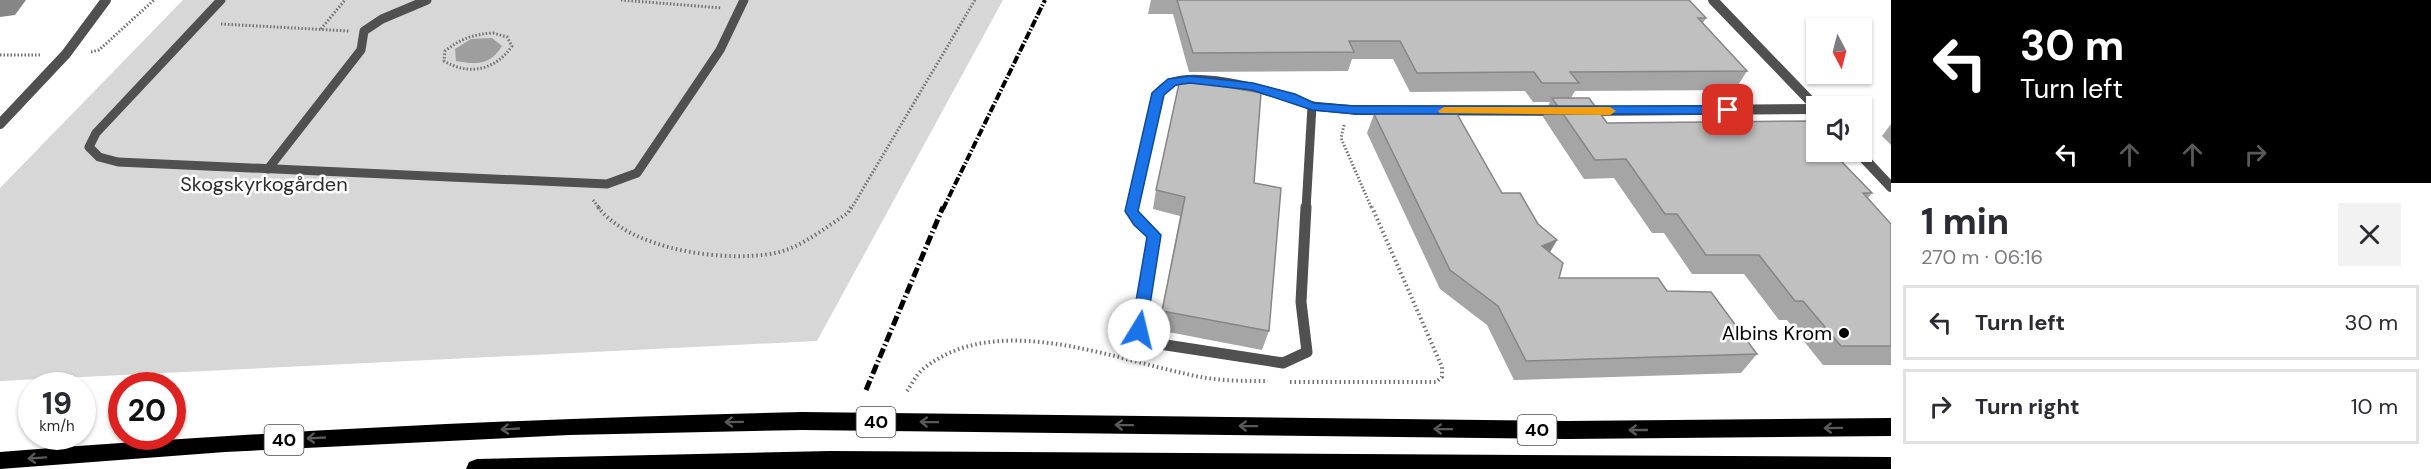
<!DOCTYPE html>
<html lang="en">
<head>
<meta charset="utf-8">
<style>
	:root { --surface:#fff; --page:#f2f2f3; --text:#2b2b33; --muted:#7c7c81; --line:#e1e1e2 }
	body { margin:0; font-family:"DM Sans",sans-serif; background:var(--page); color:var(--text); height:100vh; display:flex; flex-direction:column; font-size:22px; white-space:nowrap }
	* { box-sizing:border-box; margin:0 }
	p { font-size:20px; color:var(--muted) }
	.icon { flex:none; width:33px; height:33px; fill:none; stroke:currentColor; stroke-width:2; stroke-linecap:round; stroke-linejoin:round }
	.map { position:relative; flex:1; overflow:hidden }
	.drawer { display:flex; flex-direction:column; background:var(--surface); width:540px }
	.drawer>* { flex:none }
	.guide { background:#000; color:#fff; overflow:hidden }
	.needle { width:39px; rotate:173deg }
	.tools { position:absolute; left:1806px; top:18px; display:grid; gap:12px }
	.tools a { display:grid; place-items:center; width:66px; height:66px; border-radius:0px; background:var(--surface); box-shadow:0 2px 4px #0004; font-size:30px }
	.speed { position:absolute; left:18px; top:372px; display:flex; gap:12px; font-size:30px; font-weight:700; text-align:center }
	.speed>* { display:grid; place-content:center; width:78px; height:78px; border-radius:50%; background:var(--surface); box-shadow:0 2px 4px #0004; line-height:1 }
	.speed small { font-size:15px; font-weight:400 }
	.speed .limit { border:9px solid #d22; background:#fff; color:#111 }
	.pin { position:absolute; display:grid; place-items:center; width:51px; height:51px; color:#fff; margin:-26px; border-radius:12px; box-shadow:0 3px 9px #0006 }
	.me { position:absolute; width:66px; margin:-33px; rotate:9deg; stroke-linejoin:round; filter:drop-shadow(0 0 4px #0008) }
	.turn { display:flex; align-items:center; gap:21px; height:126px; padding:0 30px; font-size:27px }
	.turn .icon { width:78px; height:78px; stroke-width:2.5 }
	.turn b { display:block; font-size:42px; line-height:51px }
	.lanes { display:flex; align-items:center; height:57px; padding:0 30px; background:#0003; justify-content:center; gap:30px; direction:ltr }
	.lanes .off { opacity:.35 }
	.round { display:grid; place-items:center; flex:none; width:63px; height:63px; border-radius:0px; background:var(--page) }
	.summary { display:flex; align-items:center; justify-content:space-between; height:102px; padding:0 30px }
	h1 { font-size:36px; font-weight:800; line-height:45px }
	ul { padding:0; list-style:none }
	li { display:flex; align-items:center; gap:18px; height:75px; margin:0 12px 9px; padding:0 18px; border:3px solid var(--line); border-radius:0px }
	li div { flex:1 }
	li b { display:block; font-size:22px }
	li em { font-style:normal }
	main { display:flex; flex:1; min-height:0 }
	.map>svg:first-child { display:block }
	.green { fill:#d7d7d7 }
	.water { fill:#9e9e9e }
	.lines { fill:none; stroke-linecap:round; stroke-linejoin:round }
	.path-far1 { stroke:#727272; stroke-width:3; stroke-dasharray:1.5 2; stroke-linecap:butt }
	.path { stroke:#727272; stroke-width:4; stroke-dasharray:1.5 3; stroke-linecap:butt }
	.service-far1 { stroke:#505050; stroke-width:9 }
	.service { stroke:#505050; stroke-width:11 }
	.minor { stroke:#505050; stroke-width:10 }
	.tertiary { stroke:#505050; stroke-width:10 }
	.motorway { fill:#000; fill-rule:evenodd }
	.rail-far1 { stroke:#000; stroke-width:4; stroke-dasharray:8 2 1.5 2; stroke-linecap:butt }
	.rail { stroke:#000; stroke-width:5; stroke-dasharray:10 3 1.5 3; stroke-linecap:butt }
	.wall { fill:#a5a5a5 }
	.shaded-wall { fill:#868686 }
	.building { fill:#c0c0c0; stroke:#868686; stroke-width:1.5 }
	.oneway { stroke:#595959 }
	.route { fill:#1a73e8; stroke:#114b97; stroke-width:1.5 }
	.slow { fill:#f59e0b }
	.poi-dot { fill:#000; stroke:#fff; stroke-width:2 }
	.labels { text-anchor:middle; stroke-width:5; stroke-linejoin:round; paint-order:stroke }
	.shield { fill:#fff; stroke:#4c4c4c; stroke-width:1.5 }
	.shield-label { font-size:18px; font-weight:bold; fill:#000 }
	.park-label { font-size:20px; fill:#2e2e2e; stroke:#fff }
	.poi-label { font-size:20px; fill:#000; stroke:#fff; text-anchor:end }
</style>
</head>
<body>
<main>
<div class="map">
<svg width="1891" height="469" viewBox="0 0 1891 469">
	<rect width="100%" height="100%" fill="#fff"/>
	<polygon class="green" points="183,0 1003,0 817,341 0,381 0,188"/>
	<path class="water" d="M492,38L502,46C490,65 477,65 456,61L455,49L471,39Z"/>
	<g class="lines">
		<g class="path-far1">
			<polyline points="621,0 722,8"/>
			<polyline points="221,24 349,31"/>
			<polyline points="321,29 345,0"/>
			<path d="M493,33L507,37L512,46C496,70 469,76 444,61L445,51C460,39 474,34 493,33Z"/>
			<polyline points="91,52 99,50 154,0"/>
			<polyline points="0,55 40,55"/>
			<polyline points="1344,125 1341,138 1372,209"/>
			<polyline points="593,200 600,209"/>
			<polyline points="851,209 975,0"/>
		</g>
		<g class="path">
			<path d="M598,207C630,250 726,263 775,253C801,248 826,227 848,213L851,207"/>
			<polyline points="1290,382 1436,382 1442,377 1442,367 1372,207"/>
			<path d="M907,391C912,384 916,375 923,369C995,311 1107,357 1187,374C1214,381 1240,381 1268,381"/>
		</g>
		<g class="service-far1">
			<polyline points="221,0 96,133 89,147 99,157 118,162 607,184 637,173 720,50 744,0"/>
			<polyline points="1312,106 1355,110"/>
			<polyline points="268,169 361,50 364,31 382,19 427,0"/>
			<path d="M1132,209L1158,93C1162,89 1168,84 1173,82C1205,72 1282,93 1312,106"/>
			<polyline points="1306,209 1312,106"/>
		</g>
		<polyline class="service" points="1132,207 1131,211 1154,235 1139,330 1153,343 1283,363 1307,352 1301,302 1306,207"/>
		<g class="minor">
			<polyline points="1713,0 1816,107"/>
			<polyline points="1355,110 1561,111"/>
			<polyline points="1584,111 1816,109"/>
			<polyline points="1858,152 1891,187"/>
		</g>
		<polyline class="tertiary" points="0,124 66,54 106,0"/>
		<g class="motorway">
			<path d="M802,412L1567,421L1891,418V436L1567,439L802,430L569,435L225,452L0,469V452C267,431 534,418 802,412Z"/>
			<polygon points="830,451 1891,457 1891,469 466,469 469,462 477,459"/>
		</g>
		<polyline class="rail-far1" points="943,209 1045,0"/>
		<polyline class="rail" points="866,390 943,207"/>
	</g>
	<g class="wall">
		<polygon points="1151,0 1689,0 1706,18 1703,23 1747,71 1735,90 1575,91 1571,98 1607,123 1845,159 1843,162 1872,193 1868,198 1891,224 1891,365 1823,365 1787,320 1779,320 1744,274 1692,274 1664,233 1652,233 1614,178 1584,179 1543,117 1550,102 1533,102 1525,91 1410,92 1393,59 1352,59 1348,71 1189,72 1173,14 1148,14"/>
		<polygon points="1374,114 1502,193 1557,240 1550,252 1559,278 1667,291 1757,354 1741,373 1514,380 1487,325 1440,289 1367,133"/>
		<polygon points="1891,124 1891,145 1882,136"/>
		<polygon points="1254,183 1269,331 1262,350 1158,330 1180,216 1153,209 1156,190"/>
	</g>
	<g class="shaded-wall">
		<polygon points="0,0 26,0 15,15 0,17"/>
		<polygon points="1557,240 1546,259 1542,246"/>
	</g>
	<g class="building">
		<polygon points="1177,0 1689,0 1706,18 1698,18 1747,71 1570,72 1579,83 1542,83 1534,72 1417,73 1400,41 1349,41 1354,52 1193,53"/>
		<polygon points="1180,79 1261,93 1254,183 1281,188 1269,331 1162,311 1185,197 1156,190"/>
		<polygon points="1552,98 1589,98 1607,123 1809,121 1816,128 1816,152 1838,152 1845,159 1839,159 1872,193 1863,193 1891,224 1891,346 1841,346 1803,301 1795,301 1759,255 1706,255 1677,214 1665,214 1626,159 1595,160"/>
		<polygon points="1374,114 1457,114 1502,193 1520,193 1538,224 1557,240 1542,246 1563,263 1559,278 1658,278 1667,291 1711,292 1757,354 1526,361 1498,306 1450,270"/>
	</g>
	<defs><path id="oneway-shaft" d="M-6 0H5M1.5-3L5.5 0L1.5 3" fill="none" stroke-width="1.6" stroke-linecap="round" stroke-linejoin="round" transform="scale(1.5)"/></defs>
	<g class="oneway">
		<use href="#oneway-shaft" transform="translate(734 422) rotate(179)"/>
		<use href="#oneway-shaft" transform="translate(929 422) rotate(-179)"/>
		<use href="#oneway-shaft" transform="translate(1124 425) rotate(-179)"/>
		<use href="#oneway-shaft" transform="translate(1248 426) rotate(-179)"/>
		<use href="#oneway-shaft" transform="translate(1833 428) rotate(179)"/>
		<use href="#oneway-shaft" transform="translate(510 429) rotate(177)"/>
		<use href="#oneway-shaft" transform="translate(1443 429) rotate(-179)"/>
		<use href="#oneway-shaft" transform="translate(1638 430) rotate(180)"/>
		<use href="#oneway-shaft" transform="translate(316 438) rotate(177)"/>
		<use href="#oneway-shaft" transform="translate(37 458) rotate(176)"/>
	</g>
	<polygon class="route" points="1190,76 1253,83 1295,94 1314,103 1355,106 1728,106 1734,110 1728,114 1355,114 1312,110 1252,90 1190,83 1176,85 1164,95 1138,211 1161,235 1146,330 1139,336 1131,330 1147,237 1134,225 1125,211 1152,93 1168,79"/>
	<polygon class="slow" points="1444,107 1610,107 1616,111 1610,115 1440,113 1438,111"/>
	<circle class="poi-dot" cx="1844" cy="333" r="6"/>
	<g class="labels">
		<g class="shield">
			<rect x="856.5" y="407" width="39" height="30" rx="4.5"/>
			<rect x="1517.5" y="415" width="39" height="30" rx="4.5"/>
			<rect x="264.5" y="425" width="39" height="30" rx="4.5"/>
		</g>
		<g class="shield-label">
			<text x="876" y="428">40</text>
			<text x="1537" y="436">40</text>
			<text x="284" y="446">40</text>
		</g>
		<g class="park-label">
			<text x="264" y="191">Skogskyrkogården</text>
		</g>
		<g class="poi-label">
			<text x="1832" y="340">Albins Krom</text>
		</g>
	</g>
</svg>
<div class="tools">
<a><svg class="needle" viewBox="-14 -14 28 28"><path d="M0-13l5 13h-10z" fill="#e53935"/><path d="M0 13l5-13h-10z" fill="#7c7c81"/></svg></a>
<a><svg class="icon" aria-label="sound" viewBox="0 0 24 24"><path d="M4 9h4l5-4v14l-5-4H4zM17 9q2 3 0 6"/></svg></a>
</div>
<div class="speed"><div>19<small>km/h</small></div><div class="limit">20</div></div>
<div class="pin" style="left:1728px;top:110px;background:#d93025"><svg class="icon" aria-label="arrive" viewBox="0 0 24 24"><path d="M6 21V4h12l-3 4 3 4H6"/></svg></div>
<svg class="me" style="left:1139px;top:330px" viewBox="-20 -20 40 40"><circle r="19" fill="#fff"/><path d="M0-13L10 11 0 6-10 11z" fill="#1a73e8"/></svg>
</div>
<section class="drawer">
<div class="guide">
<div class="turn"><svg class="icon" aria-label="left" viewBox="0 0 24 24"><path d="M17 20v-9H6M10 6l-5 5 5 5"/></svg><div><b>30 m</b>Turn left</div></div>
<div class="lanes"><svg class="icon" aria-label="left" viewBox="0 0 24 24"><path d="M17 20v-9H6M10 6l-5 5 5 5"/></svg><svg class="icon off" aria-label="ahead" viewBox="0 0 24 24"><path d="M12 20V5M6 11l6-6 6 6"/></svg><svg class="icon off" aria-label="ahead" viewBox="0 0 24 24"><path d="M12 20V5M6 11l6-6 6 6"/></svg><svg class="icon off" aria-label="right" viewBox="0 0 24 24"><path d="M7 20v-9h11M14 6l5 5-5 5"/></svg></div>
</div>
<div class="summary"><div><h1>1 min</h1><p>270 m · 06:16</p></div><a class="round"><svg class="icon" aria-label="close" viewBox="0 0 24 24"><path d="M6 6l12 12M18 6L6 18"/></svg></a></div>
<ul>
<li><svg class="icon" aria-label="left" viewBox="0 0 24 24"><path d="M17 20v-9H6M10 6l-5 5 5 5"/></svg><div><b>Turn left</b></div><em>30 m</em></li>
<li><svg class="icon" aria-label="right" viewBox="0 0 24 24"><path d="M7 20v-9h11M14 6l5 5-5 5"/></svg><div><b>Turn right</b></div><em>10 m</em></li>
</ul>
</section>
</main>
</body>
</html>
